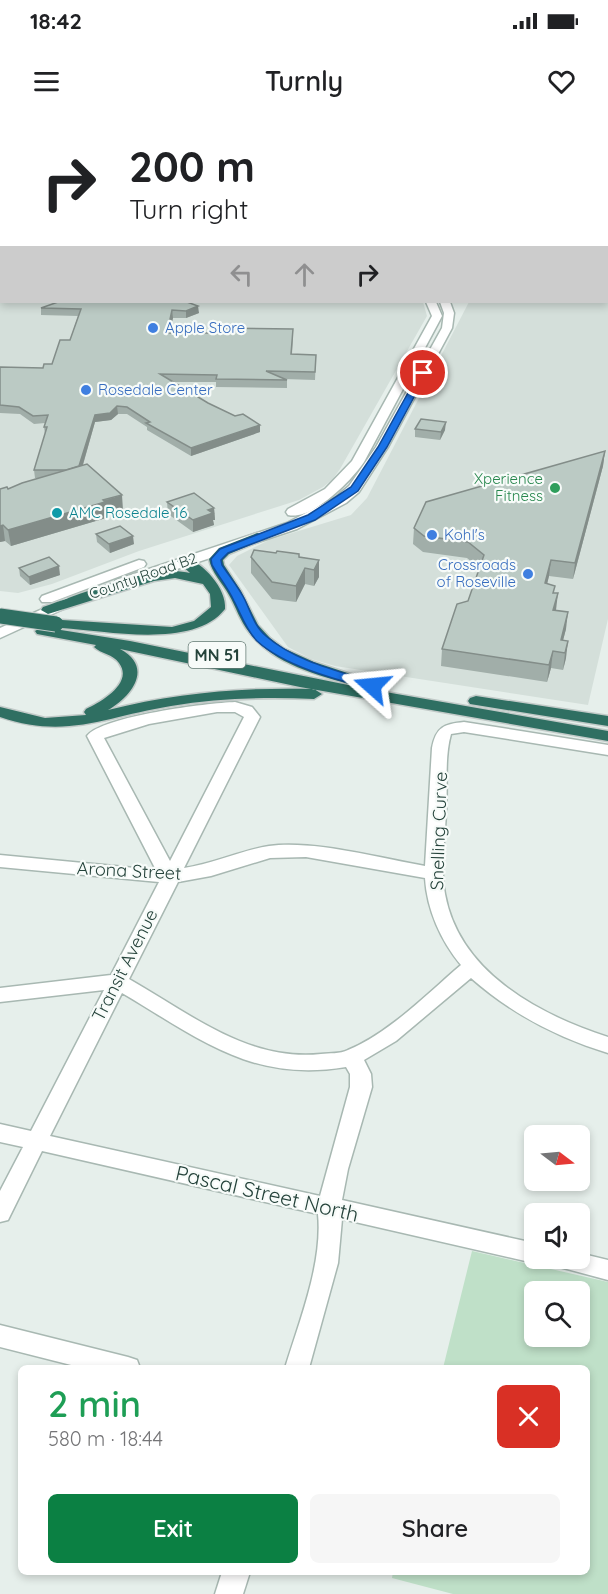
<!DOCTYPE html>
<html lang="en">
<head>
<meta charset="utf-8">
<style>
	:root { --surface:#fff; --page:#f6f6f6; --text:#202124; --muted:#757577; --accent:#0b8043 }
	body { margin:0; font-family:Quicksand,sans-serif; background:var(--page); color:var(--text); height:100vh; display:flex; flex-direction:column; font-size:22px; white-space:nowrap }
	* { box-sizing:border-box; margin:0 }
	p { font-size:20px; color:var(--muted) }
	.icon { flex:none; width:33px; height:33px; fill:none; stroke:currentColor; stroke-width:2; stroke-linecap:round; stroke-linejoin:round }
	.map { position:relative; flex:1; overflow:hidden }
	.side { position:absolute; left:18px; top:1245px; width:572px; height:210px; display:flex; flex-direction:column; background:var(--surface); border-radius:9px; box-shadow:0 3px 9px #0003 }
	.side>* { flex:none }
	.guide { position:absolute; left:0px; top:0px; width:609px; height:183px; box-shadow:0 3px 9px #0003; background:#fff; color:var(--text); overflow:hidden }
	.needle { width:39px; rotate:106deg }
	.fabs { position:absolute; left:524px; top:1005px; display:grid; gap:12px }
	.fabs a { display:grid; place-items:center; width:66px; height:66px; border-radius:9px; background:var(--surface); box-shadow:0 3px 9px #0003; font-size:30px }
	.pin { position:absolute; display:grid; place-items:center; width:51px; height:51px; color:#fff; margin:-26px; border:3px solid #fff; border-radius:50%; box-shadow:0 2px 6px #0007 }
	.me { position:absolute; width:66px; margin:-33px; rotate:288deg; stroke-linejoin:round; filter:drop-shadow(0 0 4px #0008) }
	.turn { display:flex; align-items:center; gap:21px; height:126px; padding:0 30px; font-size:27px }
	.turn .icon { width:78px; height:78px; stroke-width:2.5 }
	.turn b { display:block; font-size:42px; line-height:51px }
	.lanes { display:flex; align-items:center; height:57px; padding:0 30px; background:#0003; justify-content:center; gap:30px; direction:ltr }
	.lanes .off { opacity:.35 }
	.round { display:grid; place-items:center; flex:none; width:63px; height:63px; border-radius:9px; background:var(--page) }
	.overview { display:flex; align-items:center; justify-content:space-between; height:102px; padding:0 30px }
	h1 { font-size:36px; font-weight:600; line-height:45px; color:#1e9e55 }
	.button { display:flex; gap:12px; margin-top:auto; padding:12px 30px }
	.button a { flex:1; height:69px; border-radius:9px; background:var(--accent); color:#fff; font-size:24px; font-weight:600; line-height:69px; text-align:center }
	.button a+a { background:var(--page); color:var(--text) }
	.status { display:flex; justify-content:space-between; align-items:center; height:42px; padding:0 30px; background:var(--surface); direction:ltr }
	.status svg { height:16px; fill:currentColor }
	header { display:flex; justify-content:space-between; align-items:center; height:78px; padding:0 30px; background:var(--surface); font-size:27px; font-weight:600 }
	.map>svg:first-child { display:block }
	.built { fill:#d4dfda }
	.green { fill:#bfe0c8; fill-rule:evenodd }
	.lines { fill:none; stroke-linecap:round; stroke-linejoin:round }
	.minor-casing { stroke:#a8b8b2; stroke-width:3 }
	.highway-casing { stroke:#c2cac8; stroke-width:3 }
	.minor { fill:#fff; fill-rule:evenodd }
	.highway { fill:#2f6f62; fill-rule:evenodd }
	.highway-bridge-casing { stroke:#c2cac8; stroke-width:17; stroke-linecap:butt }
	.highway-bridge { stroke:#2f6f62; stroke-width:15 }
	.wall { fill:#a1aea9 }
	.shaded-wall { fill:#838d89 }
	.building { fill:#bbcac4; stroke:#838d89; stroke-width:1.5 }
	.route { fill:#1a73e8; stroke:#114b97; stroke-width:1.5 }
	.shop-dot { fill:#3f7fe0; stroke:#f7fbf9; stroke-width:2 }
	.leisure-dot { fill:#2e9e5b; stroke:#f7fbf9; stroke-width:2 }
	.culture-dot { fill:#0f9aa8; stroke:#f7fbf9; stroke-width:2 }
	.labels { text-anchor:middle; stroke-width:4.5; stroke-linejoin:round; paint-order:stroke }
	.far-shop-label { font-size:15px; fill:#366cbe; stroke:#f7fbf9; text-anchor:start }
	.far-leisure-label { font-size:15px; fill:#27864d; stroke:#f7fbf9; text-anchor:end }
	.far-culture-label { font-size:15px; fill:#0d838f; stroke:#f7fbf9; text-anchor:start }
	.far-street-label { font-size:15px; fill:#24423a; stroke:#f7fbf9 }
	.shield { fill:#f7fbf9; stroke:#637a73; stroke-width:1.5 }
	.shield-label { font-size:16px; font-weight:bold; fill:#24423a }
	.street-label { font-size:18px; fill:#24423a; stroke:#f7fbf9 }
	.near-street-label { font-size:21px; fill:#24423a; stroke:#f7fbf9 }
</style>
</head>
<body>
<div class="status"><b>18:42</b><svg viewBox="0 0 49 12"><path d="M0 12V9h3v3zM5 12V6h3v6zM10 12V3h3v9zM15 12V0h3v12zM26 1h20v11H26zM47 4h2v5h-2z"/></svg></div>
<header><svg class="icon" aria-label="menu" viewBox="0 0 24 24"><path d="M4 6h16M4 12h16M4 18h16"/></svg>Turnly<svg class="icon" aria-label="heart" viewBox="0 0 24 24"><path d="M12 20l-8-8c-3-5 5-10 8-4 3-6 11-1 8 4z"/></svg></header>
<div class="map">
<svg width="608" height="1474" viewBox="0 0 608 1474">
	<rect width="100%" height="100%" fill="#e6efeb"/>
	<g class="built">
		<polygon points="608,148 608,499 588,585 335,546 311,539 288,527 229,445 237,436 269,420 351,395 367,378 469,182 608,182"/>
		<polygon points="0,153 2,182 423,182 427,196 340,349 332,360 323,367 299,380 139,431 52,464 18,473 0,471"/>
	</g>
	<path class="green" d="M472,1131L608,1162V1474H453L392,1458L393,1452H586V1248H443ZM534,1172H579V1216H534Z"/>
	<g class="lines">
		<g class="minor-casing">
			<g id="minor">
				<polygon points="3,0 12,0 2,2"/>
				<polygon points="139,0 147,0 138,2"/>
				<polygon points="263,0 272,0 262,2"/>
				<polygon points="321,0 345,0 347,2 322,2"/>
				<polygon points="541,0 549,0 540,2"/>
				<path d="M426,182H436L442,196L364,342C352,360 312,401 288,395L286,392L288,389L325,369L352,341L432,196Z"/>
				<polygon points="440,182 450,182 454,193 452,208 388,327 359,372 346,383 297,409 126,466 116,466 114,463 116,460 287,403 336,377 349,366 376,327 442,208 444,193"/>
				<polygon points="139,440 144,441 146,444 144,447 52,482 42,482 40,479 42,476"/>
				<polygon points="67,478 72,479 74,482 72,485 0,518 0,508"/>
				<path d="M235,582L252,587L260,597L184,748C213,744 242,730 269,726C315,720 379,738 425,746L432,628C436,607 444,604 464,602L608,625V635L464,612L451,614C444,639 448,666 446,692C445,719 440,747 445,774C459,852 539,895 608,917V933C556,917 512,894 471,858L396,921L364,940L371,954L372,967L348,1049L342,1080L534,1123V1138H543L534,1143L342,1099L338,1143L309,1248H285C299,1202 323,1143 318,1094L42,1031L8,1100L0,1102V1071L23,1027L0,1022V1004L31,1011L104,870L0,882V868L111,855L159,762L0,747V735L156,750L87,616C102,596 208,583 235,582ZM217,592H235L244,597L170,741L104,618L149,604ZM306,737L425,758C427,790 441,821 461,845C428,873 388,914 348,930C340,934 329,933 321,934C248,942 189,893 129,859L178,762L211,756L270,738ZM122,873C199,918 251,963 346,947L350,954V967L320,1076L50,1016Z"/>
				<polygon points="579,1133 608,1140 608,1160 552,1145 549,1138 579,1138"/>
				<polygon points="0,1205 128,1237 137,1240 140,1248 83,1248 0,1227"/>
				<polygon points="222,1452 250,1452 243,1474 215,1474"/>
			</g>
		</g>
		<g class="highway-casing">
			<g id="highway">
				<polygon points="91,0 100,0 90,2"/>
				<polygon points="116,0 125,0 115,2"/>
				<polygon points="2,69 2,75 0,76 0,70"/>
				<polygon points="2,96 2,103 0,104 0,97"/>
				<rect x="0" y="147" width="2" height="6"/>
				<path d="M257,413L262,414L264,417L262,420L229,434L223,440L224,445L241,471L258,505L270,518L283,528L314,542L378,563L380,566L374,570L608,611V621L300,567L120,529C154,547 132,576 108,590C176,573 244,567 314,569L322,574L314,579C266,577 219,578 171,586C107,596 67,620 0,597V587L45,598L86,595L84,592L86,589C101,582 134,563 119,543C113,534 101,534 94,527L96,525L37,514L35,511L42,507L130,521L363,568C323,556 276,547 249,512C240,501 236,487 229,475C223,464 211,452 209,439L219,428Z"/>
				<path d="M184,437C203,442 227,469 225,489C194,529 108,511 62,508L55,504L62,500L172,507L194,501L211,487L210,474L203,464L175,458L154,461L48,494L41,490L43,487C83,474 150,444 190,453L177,441Z"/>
				<polygon points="476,576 608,596 608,606 470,584 468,581 470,578"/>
			</g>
		</g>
		<use href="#minor" class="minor"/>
		<use href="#highway" class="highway"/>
		<g class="highway-bridge-casing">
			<polyline id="highway-bridge" points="0,496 56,504"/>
		</g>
		<use href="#highway-bridge" class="highway-bridge"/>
	</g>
	<g class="wall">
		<polygon points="444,0 525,0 524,2 462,2"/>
		<polygon points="187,182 199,193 186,198 173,198 169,213 293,217 292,234 316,235 315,260 284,259 287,260 287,268 216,267 216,262 173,262 208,283 235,296 260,305 260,312 191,336 147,310 147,307 127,294 118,294 111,300 95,302 83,345 123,390 106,395 106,398 11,426 5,421 0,422 8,369 38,358 35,358 34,350 45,314 44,307 45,303 34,304 20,294 0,293 0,247 43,248 52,244 70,220 78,196 41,195 41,188"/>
		<polygon points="415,309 445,310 440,320 415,317"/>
		<polygon points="605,331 603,346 573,459 549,456 547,464 554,473 556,490 566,509 563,520 566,538 563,550 551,548 547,562 441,546 442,529 468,481 480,449 467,438 423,432 413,424 414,408"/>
		<polygon points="167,382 214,388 215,400 213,400 214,405 193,412 168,394"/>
		<polygon points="96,414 134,424 110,433 97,422"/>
		<polygon points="251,437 299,437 319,440 319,457 314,466 305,464 296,482 272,479 251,453"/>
		<polygon points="19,448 60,455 30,465 20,456"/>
	</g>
	<g class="shaded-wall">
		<polygon points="362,0 371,0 370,2 361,2"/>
		<polygon points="198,186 199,193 186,198 186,191"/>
		<polygon points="172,190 173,198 167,220 167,213"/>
		<polygon points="117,286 118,294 111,300 95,302 79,358 78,350 95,295"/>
		<polygon points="446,302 445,310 440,320 441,312"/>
		<polygon points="260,305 260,312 191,336 191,328"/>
		<polygon points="605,331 603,346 573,459 575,443"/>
		<polygon points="122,375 123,390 106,395 106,398 11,426 8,410"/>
		<polygon points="214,388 215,400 213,400 214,405 193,412 193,400 208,390"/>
		<polygon points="3,405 5,421 0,422 0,406"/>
		<polygon points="133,416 134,424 110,433 109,424"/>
		<polygon points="319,440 319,457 314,466 314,450"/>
		<polygon points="551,440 549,456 543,480 545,463"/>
		<polygon points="59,446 60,455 30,465 29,457"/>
		<polygon points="305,448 305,464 296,482 296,466"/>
		<polygon points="558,473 556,490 551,507 553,490"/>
		<polygon points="568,492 566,509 560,532 561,520"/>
		<polygon points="568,521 566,538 563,550 565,533"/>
		<polygon points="553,531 551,548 547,562 549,545"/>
	</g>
	<g class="building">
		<polygon points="293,0 306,0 309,1 291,2"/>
		<polygon points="350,0 362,0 361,2 349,2"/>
		<polygon points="58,182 187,182 198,186 186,191 172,190 167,213 212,213 213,208 293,209 291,234 316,235 315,252 266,251 287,260 216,259 217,255 160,254 208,283 235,296 243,294 260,305 191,328 146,303 150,302 127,287 117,286 110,293 95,295 79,346 66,350 34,350 47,307 44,307 48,295 33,296 19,287 0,285 0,247 43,248 44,244 52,244 60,220 70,220 81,189 41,188"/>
		<polygon points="421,299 446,302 441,312 415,309"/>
		<polygon points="605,331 575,443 551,440 545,463 555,466 553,473 558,473 553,490 568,492 561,520 568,521 565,533 553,531 549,545 442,529 457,484 468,481 484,435 468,422 424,416 414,408 426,382"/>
		<polygon points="87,344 122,375 103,380 105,382 8,410 3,405 0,406 0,369 7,367 8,369 22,363"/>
		<polygon points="194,373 214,388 208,390 213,393 193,400 167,382"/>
		<polygon points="120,406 133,416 109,424 96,414"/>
		<polygon points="254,430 276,433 277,431 299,434 299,437 319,440 314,450 305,448 296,466 272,462 251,437"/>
		<polygon points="49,437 59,446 29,457 19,448"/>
	</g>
	<path class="route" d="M423,250L427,253L387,327L358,371L315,400L228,433L221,440L222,445C230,457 239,468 245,480C251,493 255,507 266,516C296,542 339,551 376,563V568L372,569C337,560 284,546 257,521C246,510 241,494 234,481C228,468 219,457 212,445L211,439L220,429L308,395L351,367L378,327L419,253Z"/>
	<g class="shop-dot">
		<circle cx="153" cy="208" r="6"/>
		<circle cx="86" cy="270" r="6"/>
		<circle cx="432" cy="415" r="6"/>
		<circle cx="528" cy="454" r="6"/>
	</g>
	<circle class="leisure-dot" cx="555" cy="368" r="6"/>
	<circle class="culture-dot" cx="57" cy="393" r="6"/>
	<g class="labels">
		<g class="far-shop-label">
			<text x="165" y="213">Apple Store</text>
			<text x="98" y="275">Rosedale Center</text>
			<text x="444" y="420">Kohl's</text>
			<text x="516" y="450" text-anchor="end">Crossroads<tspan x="516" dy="17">of Roseville</tspan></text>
		</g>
		<g class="far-leisure-label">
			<text x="543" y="364">Xperience<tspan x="543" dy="17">Fitness</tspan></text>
		</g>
		<g class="far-culture-label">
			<text x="69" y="398">AMC Rosedale 16</text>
		</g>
		<g class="far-street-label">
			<text transform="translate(143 456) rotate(-19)" y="5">County Road B2</text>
		</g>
		<rect class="shield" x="188.5" y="522" width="57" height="26" rx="4.5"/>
		<g class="shield-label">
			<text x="217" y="541">MN 51</text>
		</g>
		<g class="street-label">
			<text transform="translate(439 711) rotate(-88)" y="6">Snelling Curve</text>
			<text transform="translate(129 751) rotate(3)" y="6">Arona Street</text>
			<text transform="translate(125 845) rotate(-63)" y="6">Transit Avenue</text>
		</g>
		<g class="near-street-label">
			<text transform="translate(267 1074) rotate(13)" y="7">Pascal Street North</text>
		</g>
	</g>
</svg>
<div class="fabs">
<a><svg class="needle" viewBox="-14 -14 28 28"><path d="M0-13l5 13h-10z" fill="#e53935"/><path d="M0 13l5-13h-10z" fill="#757577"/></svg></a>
<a><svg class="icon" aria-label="sound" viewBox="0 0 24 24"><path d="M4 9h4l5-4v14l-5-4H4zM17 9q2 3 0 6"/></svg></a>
<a><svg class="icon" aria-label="search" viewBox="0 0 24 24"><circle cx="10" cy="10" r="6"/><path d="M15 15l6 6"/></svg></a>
</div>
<div class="pin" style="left:423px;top:253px;background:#d93025"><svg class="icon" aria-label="arrive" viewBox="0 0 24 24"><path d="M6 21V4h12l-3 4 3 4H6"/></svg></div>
<svg class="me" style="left:372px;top:566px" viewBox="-20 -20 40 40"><path d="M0-17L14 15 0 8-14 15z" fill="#1a73e8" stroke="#fff" stroke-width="4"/></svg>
<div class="guide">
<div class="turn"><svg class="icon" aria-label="right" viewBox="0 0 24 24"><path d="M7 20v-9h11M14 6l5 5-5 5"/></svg><div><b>200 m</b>Turn right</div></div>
<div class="lanes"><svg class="icon off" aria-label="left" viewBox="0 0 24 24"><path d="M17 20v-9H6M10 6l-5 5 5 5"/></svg><svg class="icon off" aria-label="ahead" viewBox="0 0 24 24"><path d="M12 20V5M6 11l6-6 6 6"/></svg><svg class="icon" aria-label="right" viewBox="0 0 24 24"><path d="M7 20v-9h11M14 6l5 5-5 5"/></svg></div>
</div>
<section class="side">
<div class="overview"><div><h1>2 min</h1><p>580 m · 18:44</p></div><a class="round" style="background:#d93025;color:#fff"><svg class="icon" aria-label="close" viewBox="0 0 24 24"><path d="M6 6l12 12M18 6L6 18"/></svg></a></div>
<div class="button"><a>Exit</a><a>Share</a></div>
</section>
</div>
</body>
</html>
